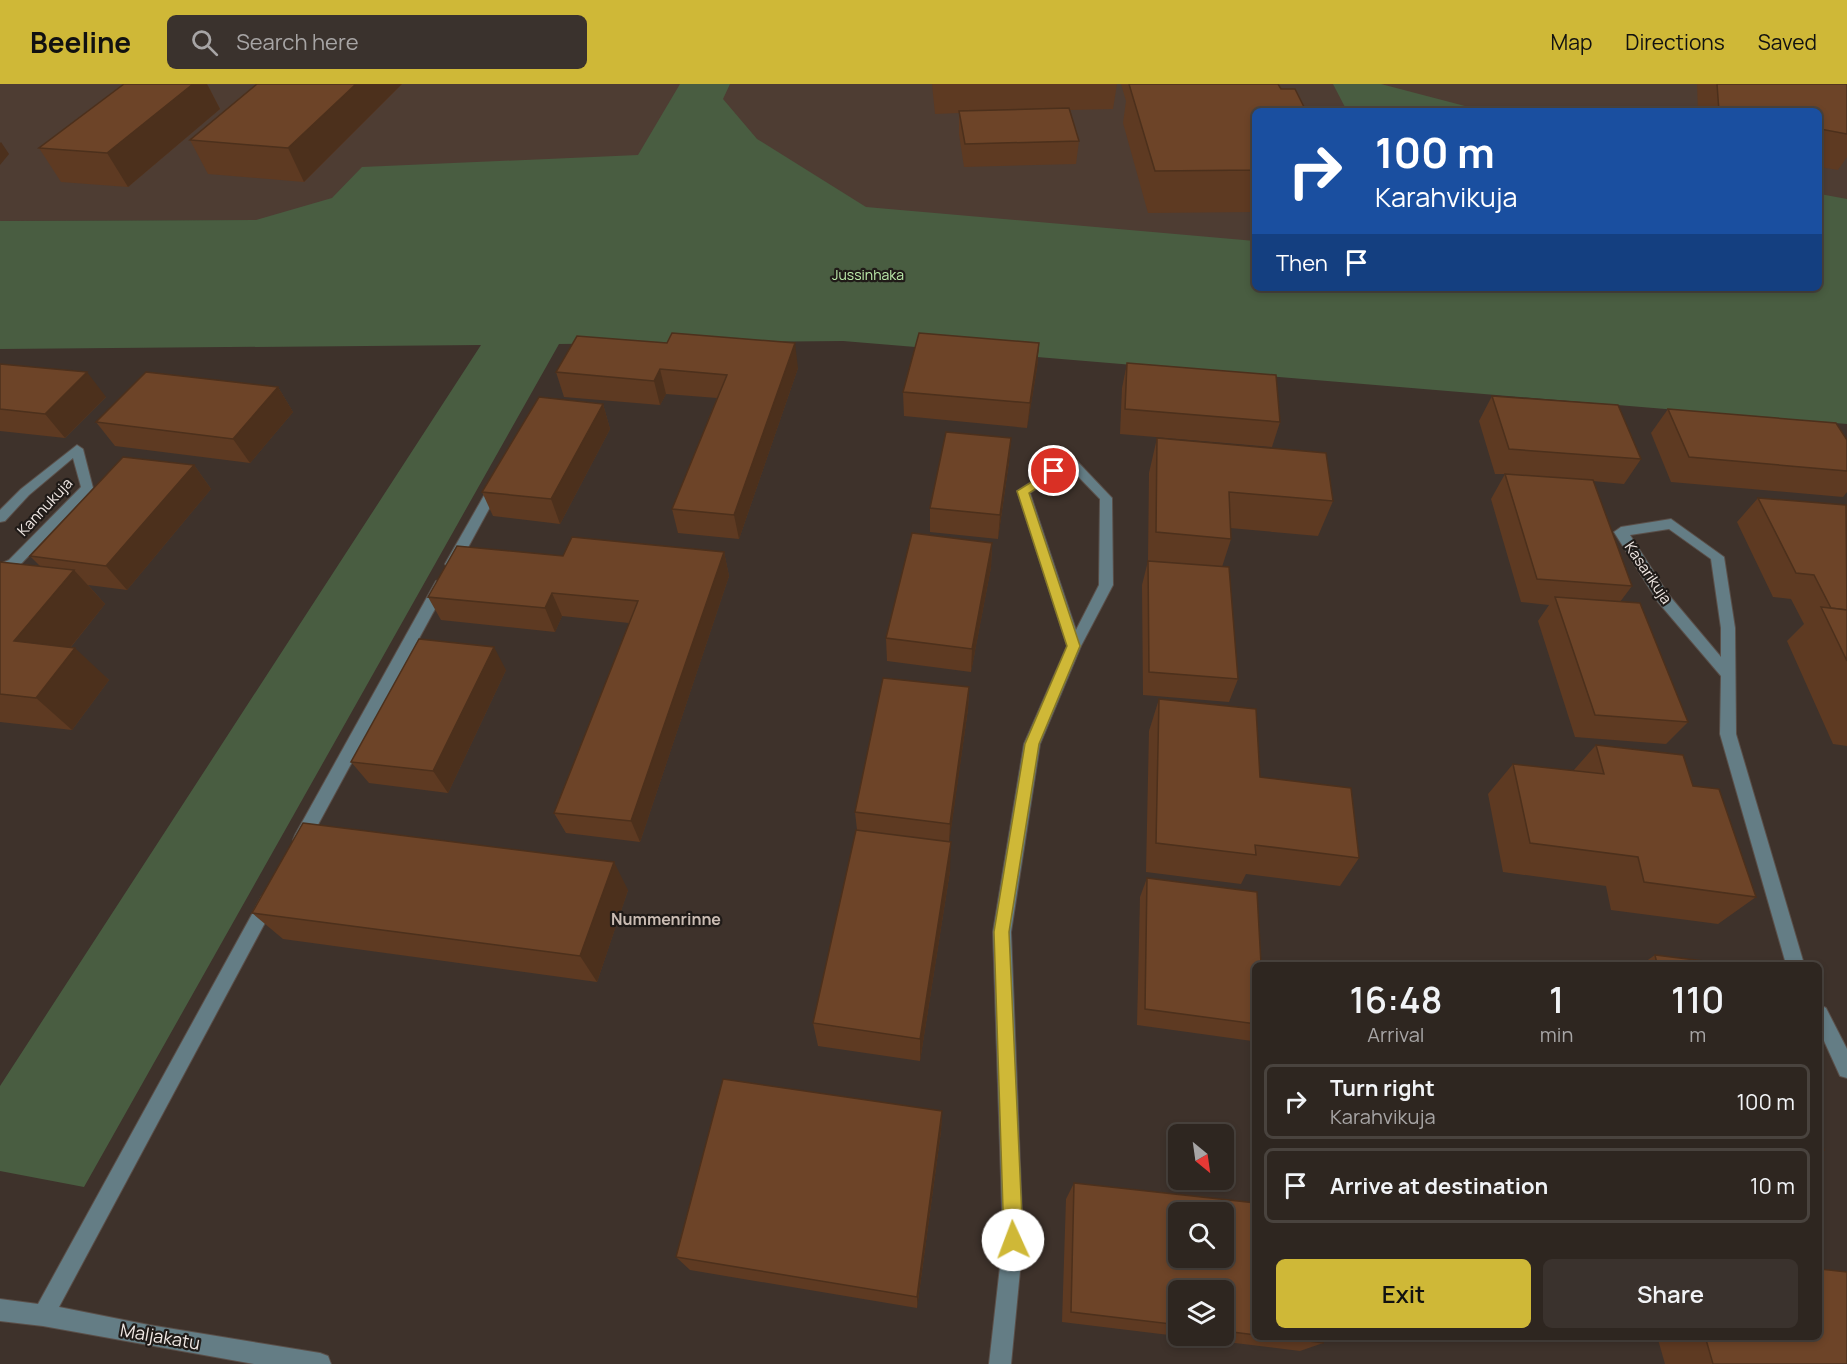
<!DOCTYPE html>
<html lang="en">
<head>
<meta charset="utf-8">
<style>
	:root { --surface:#2e2620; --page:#3a322d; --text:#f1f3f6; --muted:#a7a5a5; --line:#49433e; --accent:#cfb837 }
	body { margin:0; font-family:Manrope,sans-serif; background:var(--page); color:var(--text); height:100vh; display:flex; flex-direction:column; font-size:22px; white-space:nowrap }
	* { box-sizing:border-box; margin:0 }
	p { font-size:20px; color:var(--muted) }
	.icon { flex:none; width:33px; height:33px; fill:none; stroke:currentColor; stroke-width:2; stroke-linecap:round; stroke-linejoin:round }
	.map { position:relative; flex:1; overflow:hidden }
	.details { position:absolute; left:1252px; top:878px; width:570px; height:378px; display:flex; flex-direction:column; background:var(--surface); border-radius:9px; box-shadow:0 3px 9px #0003,0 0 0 2px var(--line) }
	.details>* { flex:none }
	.guide { position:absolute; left:1252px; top:24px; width:570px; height:183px; border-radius:9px; box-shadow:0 3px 9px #0003,0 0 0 2px var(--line); background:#1a4fa0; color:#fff; overflow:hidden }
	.needle { width:39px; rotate:151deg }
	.buttons { position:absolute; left:1168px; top:1040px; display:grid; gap:12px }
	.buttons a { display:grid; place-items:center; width:66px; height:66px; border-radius:9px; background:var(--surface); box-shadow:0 3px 9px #0003,0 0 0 2px var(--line); font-size:30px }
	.pin { position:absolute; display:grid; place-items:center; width:51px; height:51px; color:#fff; margin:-26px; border:3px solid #fff; border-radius:50%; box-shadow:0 2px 6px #0007 }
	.me { position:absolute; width:66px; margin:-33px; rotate:358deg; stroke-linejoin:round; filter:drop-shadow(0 0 4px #0008) }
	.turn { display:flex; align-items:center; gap:21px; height:126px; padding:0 24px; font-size:27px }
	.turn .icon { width:78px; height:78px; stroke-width:2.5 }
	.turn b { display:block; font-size:42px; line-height:51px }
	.then { display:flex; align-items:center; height:57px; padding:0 24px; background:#0003; gap:12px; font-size:22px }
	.eta { display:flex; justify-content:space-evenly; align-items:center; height:102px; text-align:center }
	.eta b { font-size:36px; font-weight:600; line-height:42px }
	.cta { display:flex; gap:12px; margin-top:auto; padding:12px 24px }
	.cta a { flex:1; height:69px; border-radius:9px; background:var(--accent); color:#111; font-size:24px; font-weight:600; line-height:69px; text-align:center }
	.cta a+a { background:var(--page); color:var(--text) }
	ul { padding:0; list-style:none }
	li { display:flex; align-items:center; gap:18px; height:75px; margin:0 12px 9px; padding:0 12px; border:3px solid var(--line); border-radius:9px }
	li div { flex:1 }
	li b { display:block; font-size:22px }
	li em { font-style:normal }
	header { display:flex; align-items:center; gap:36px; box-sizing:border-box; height:84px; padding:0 30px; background:var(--accent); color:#111 }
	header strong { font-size:28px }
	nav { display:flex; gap:33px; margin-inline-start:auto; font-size:21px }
	.search { width:420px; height:54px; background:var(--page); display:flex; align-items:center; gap:15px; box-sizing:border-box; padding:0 21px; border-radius:9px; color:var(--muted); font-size:22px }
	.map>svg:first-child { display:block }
	.built { fill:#4e3d33 }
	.green { fill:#495d41 }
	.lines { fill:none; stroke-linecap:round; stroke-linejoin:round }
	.minor-casing { stroke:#5a4f49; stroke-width:2 }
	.minor { fill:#647d85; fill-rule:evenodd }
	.wall { fill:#5e3a22; fill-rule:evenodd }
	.shaded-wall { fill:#4c301c }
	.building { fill:#6d4428; stroke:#4c301c; stroke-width:1.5; fill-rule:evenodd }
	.route { fill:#cfb837; stroke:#877824; stroke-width:1.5 }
	.labels { text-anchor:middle; stroke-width:4.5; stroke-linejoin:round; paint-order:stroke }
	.far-park-label { font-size:14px; fill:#beedac; stroke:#201b18 }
	.street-label { font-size:15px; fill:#f0e8e4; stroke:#201b18 }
	.neighbourhood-label { font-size:16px; font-weight:bold; fill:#cabcb3; stroke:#201b18 }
	.near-street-label { font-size:18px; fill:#f0e8e4; stroke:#201b18 }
</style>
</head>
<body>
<header>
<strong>Beeline</strong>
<div class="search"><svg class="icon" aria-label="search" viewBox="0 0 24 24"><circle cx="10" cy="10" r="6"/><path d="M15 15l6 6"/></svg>Search here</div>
<nav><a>Map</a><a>Directions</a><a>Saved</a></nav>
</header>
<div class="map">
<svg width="1847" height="1280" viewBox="0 0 1847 1280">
	<rect width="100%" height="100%" fill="#3e322b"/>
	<polygon class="built" points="0,0 1847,0 1847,185 1820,184 1820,27 1256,27 1255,167 256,136 0,137"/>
	<g class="green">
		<polygon points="680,0 730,0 723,15 757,55 866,123 1255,157 1256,204 1820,204 1820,110 1847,115 1847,340 843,257 559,260 84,1103 0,1087 0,1002 481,261 0,265 0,137 256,136 332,114 362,83 638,71"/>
		<polygon points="1333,0 1381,0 1484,27 1347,27"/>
	</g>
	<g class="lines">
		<g class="minor-casing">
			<g id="minor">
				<polygon points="77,361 83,365 93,404 19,482 0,491 0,480 9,476 81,403 73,374 29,411 5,437 0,438 0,426 21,405"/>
				<path d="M1070,373L1074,374L1112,414L1113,501L1081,562L1040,660L1011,848L1023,1156L1011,1280H989L1003,1156L993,848L1024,660L1067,562L1017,407ZM1069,383L1100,415L1099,501L1076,546L1030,409Z"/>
				<polygon points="496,397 502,401 459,480 452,485 447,483 445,480 490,401"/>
				<path d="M1671,435L1724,473L1735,544L1736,650L1804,880H1786L1720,650L1721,592L1658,518L1614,448L1621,443ZM1669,445L1711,475L1721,544V573L1668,510L1630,451Z"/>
				<polygon points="441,496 448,501 307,761 301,763 295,761 293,756 295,751 436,497"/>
				<polygon points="268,809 274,812 276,817 274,822 59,1223 149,1241 320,1269 328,1272 331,1280 254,1280 43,1242 0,1237 0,1215 38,1220 262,812"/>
				<polygon points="1820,921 1826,924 1847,965 1847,994 1840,992 1820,948"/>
			</g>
		</g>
		<use href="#minor" class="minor"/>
	</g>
	<g class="wall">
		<polygon points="124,0 207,0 220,25 128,103 61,98 39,64"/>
		<polygon points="257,0 402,0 304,98 208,90 190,56"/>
		<polygon points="932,0 1117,0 1113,25 1070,26 1079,57 1076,80 964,83 959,50 959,29 935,30"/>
		<polygon points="1121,0 1278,0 1256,27 1256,128 1148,129 1123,39 1126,17"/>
		<polygon points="1697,0 1847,0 1847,73 1838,86 1820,83 1820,27 1698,27"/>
		<polygon points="667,259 798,284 739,455 678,449 672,425 717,314 666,310 660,321 564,313 556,288"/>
		<polygon points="1039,259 1037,284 1027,344 904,332 903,308"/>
		<polygon points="1127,279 1280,338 1272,363 1120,350 1122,304"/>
		<polygon points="0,280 106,313 65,354 0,347"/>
		<polygon points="278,303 293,328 250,379 115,362 96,338"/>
		<polygon points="1492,312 1641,375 1624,400 1593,397 1632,502 1620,518 1688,638 1666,660 1575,653 1538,537 1549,521 1521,518 1491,415 1505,390 1495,390 1479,337"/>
		<polygon points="603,320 610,345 560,440 493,432 482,408"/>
		<polygon points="1668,325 1847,356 1847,408 1843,413 1671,398 1651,349"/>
		<polygon points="1011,354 1009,378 998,455 930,448 930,424"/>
		<polygon points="1157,354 1333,417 1318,452 1230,444 1231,455 1222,483 1238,595 1229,618 1143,611 1142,501 1148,477 1149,389"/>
		<polygon points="194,381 211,405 127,506 88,501 105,520 71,563 109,596 72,646 0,638 0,478 40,482 30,472"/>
		<polygon points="1758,414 1847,422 1847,662 1833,660 1787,557 1804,540 1791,515 1773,513 1737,438"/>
		<polygon points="992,459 991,483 971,588 887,577 886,554"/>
		<polygon points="724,468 729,492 640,758 566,749 554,729 629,539 562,532 555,548 441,536 428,513 563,472"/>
		<polygon points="506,586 448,709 369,699 351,678"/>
		<polygon points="969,603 968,625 949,758 950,787 920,977 818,962 813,939 857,746 855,728"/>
		<polygon points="1159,615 1260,693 1359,774 1340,802 1246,790 1241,800 1146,788 1149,647"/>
		<polygon points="1596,661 1693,702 1756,813 1718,840 1611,826 1606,802 1503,788 1488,710 1513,680 1573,687"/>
		<polygon points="1147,794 1256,880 1256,952 1252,957 1137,941 1140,813"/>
		<polygon points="628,806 597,898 283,855 252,829"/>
		<polygon points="1655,871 1728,880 1642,880"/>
		<polygon points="942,1027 941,1047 917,1224 690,1186 676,1173"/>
		<path d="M1074,1099L1256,1119V1252H1323V1259L1300,1267L1062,1238L1066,1115ZM1179,1206H1224V1251H1179Z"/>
		<polygon points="1657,1252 1820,1252 1847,1280 1665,1280"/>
	</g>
	<g class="shaded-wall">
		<polygon points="193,0 207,0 220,25 128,103 107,69"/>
		<polygon points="356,0 402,0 304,98 288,64"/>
		<polygon points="1,58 9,70 0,81 0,59"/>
		<polygon points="795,259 798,284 739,455 734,431"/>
		<polygon points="1039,259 1037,284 1027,344 1030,319"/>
		<polygon points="660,285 666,310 660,321 654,297"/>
		<polygon points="87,288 106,313 65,354 45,330"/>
		<polygon points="278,303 293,328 250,379 233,355"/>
		<polygon points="603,320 610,345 560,440 551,415"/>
		<polygon points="1011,354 1009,378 998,455 1000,431"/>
		<polygon points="194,381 211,405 127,506 106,482"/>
		<polygon points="992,459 991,483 971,588 972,565"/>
		<polygon points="724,468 729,492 640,758 631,737"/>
		<polygon points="74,486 105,520 49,590 14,557"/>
		<polygon points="552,509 562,532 555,548 545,524"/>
		<polygon points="494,563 506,586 448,709 433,687"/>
		<polygon points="75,564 109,596 72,646 36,614"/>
		<polygon points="969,603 968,625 949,760 950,740"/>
		<polygon points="951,758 950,787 920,977 920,955"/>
		<polygon points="614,778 628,806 597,898 580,872"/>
		<polygon points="942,1027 941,1047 917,1224 917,1213"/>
	</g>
	<g class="building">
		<polygon points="124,0 193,0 107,69 39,64"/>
		<polygon points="257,0 356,0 288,64 190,56"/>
		<polygon points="1129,0 1278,0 1281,5 1295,5 1306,27 1256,27 1256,86 1155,87"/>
		<polygon points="1717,0 1847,0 1847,50 1820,45 1820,27 1719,27"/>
		<polygon points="1069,24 1079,57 965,60 959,27"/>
		<polygon points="672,249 795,259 734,431 672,425 727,291 660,285 654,297 556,288 577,252 667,259"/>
		<polygon points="919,249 1039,259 1030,319 903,308"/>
		<polygon points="1127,279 1276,291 1280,338 1125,325"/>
		<polygon points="0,280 87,288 45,330 0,325"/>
		<polygon points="146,288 278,303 233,355 96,338"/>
		<polygon points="1492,312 1618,321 1641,375 1509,365"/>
		<polygon points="539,313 603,320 551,415 482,408"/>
		<polygon points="1668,325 1836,339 1847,356 1847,387 1689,373"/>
		<polygon points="946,348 1011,354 1000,431 930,424"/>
		<polygon points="1157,354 1326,369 1333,417 1229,408 1231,455 1156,448"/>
		<polygon points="123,373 194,381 106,482 30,472"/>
		<polygon points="1505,390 1593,396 1632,502 1537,495"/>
		<polygon points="1758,414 1846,421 1847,526 1831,524 1814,491 1796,489"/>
		<polygon points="912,449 992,459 972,565 886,554"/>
		<polygon points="572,453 724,468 631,737 554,729 638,517 552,509 545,524 428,513 457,462 563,472"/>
		<polygon points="1148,477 1229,483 1238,595 1149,588"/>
		<polygon points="0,478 74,486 14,557 75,564 36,614 0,610"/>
		<polygon points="1555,513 1640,519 1688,638 1595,631"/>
		<polygon points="1821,523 1847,526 1847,577"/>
		<polygon points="419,555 494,563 433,687 351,678"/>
		<polygon points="883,594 969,603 950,740 855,728"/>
		<polygon points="1159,615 1256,625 1260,693 1351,704 1359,774 1255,761 1256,771 1156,759"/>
		<polygon points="1596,661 1683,671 1693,702 1719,705 1756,813 1644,798 1638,773 1530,759 1513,680 1604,690"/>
		<polygon points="303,739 614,778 580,872 252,829"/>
		<polygon points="856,746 951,758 920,955 813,939"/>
		<polygon points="1147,794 1257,808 1261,880 1256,880 1256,940 1145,925"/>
		<polygon points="1655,871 1728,880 1657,880"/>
		<polygon points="723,995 942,1027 917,1213 676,1173"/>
		<polygon points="1820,1051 1824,1066 1820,1065"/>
		<path d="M1074,1099L1256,1119V1251L1224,1247V1206H1179V1241L1071,1228ZM1179,1128H1224V1173H1179Z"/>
		<polygon points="1820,1185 1847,1188 1847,1280 1713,1280 1705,1252 1820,1252"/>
		<polygon points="1270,1252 1323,1252 1323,1259"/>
	</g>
	<polygon class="route" points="1054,384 1058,385 1058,390 1029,409 1080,562 1039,660 1009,848 1023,1156 1020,1162 1013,1165 1007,1162 1004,1156 994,848 1025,660 1067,562 1017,407"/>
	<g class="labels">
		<g class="far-park-label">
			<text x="868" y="196">Jussinhaka</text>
		</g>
		<g class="street-label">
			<text transform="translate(45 423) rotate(-47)" y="5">Kannukuja</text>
			<text transform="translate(1648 489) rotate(56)" y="5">Kasarikuja</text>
		</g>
		<g class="neighbourhood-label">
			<text x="666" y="841">Nummenrinne</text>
		</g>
		<g class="near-street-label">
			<text transform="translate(160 1253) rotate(10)" y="6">Maljakatu</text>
		</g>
	</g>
</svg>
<div class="buttons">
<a><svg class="needle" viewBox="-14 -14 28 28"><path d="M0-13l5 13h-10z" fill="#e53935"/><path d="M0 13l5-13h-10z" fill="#a7a5a5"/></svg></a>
<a><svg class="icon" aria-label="search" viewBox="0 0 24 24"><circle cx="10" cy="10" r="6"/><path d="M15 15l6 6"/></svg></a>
<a><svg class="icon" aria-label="layers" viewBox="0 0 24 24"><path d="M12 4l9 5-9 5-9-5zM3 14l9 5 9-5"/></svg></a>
</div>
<div class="pin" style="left:1054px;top:387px;background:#d93025"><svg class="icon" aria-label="arrive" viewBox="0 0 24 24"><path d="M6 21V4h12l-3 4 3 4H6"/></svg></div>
<svg class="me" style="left:1013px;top:1156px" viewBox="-20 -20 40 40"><circle r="19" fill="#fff"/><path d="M0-13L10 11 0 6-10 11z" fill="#cfb837"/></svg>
<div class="guide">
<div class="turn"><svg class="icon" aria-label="right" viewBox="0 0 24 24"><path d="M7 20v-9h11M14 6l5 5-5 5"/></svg><div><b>100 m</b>Karahvikuja</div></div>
<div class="then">Then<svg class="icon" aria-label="arrive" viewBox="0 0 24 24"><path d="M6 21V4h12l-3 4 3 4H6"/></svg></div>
</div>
<section class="details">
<div class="eta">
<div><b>16:48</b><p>Arrival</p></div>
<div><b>1</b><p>min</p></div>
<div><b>110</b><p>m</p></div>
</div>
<ul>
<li><svg class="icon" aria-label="right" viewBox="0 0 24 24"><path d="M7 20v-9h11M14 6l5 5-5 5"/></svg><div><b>Turn right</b><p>Karahvikuja</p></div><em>100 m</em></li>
<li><svg class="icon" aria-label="arrive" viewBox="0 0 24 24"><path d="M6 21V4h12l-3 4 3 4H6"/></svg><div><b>Arrive at destination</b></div><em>10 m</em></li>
</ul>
<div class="cta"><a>Exit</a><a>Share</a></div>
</section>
</div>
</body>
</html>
